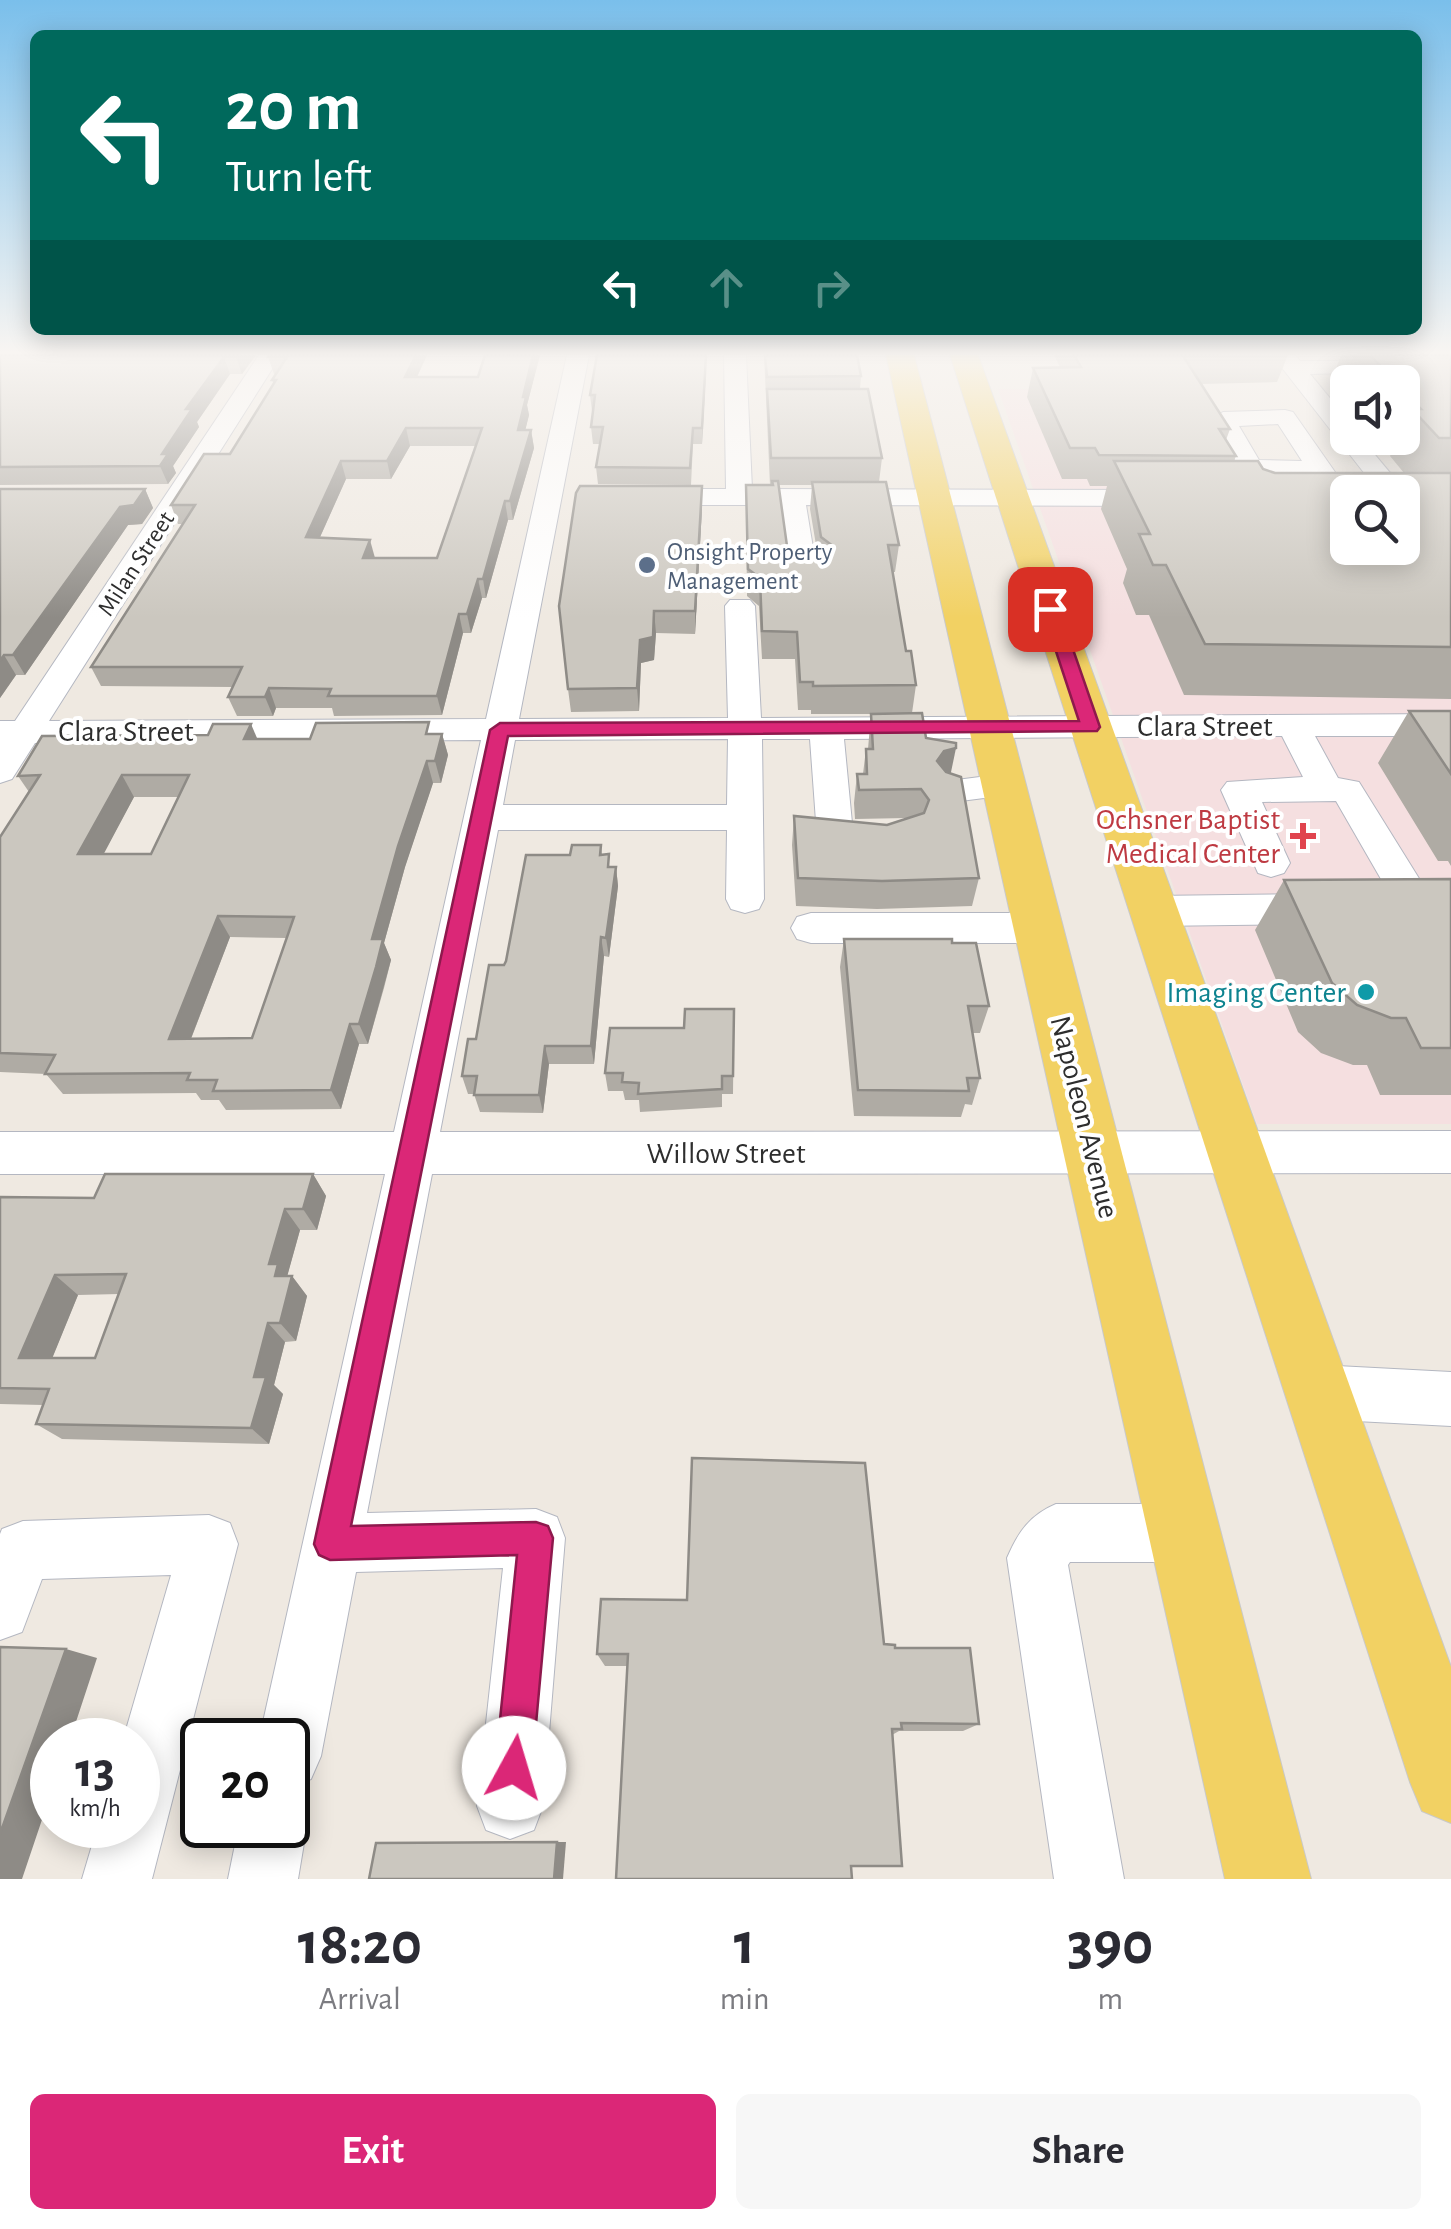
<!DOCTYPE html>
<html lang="en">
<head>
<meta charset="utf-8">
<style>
	:root { --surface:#fff; --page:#f7f7f7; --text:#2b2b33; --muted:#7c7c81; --accent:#db2777 }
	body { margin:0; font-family:"Alegreya Sans",sans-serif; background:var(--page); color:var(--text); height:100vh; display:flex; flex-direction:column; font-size:38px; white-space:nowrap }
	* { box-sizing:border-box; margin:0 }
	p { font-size:32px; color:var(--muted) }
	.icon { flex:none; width:55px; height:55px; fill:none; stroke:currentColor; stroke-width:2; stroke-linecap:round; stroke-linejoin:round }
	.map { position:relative; height:1879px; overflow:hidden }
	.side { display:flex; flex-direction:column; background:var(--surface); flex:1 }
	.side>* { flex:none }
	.banner { position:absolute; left:30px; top:30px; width:1392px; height:305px; border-radius:15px; box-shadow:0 5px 25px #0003; background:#00695c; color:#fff; overflow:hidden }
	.fabs { position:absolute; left:1330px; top:365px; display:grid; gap:20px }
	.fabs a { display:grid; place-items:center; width:90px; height:90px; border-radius:15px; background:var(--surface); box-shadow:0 5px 25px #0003; font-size:50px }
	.speed { position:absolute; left:30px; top:1718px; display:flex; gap:20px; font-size:50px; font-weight:700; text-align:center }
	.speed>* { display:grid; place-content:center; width:130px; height:130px; border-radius:50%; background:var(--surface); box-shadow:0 5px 25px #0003; line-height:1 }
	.speed small { font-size:25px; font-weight:400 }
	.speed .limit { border:5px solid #111; border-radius:15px; background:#fff; color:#111 }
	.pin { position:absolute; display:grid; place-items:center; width:85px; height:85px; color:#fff; margin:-42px; border-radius:20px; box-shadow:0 5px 15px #0006 }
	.me { position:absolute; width:110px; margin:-55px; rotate:6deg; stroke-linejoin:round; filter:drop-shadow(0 0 8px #0008) }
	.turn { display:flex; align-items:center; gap:35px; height:210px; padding:0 30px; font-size:45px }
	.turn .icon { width:130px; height:130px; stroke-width:2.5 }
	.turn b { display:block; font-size:70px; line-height:85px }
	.lanes { display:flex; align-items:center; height:95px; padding:0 30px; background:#0003; justify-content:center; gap:50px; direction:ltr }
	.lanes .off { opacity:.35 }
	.eta { display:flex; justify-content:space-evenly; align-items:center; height:170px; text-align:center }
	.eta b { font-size:60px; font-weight:600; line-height:70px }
	.cta { display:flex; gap:20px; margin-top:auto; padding:20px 30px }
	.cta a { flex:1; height:115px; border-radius:15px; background:var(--accent); color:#fff; font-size:40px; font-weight:600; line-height:115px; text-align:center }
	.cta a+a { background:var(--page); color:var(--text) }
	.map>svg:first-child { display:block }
	.medical { fill:#f5dfe0 }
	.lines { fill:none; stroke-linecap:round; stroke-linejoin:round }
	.minor-casing { stroke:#b4b7c1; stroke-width:2 }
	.major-casing { stroke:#c9c9c9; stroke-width:2 }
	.minor { fill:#fff; fill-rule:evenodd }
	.major { fill:#f2d163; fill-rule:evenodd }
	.wall { fill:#afaba4; fill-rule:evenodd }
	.shaded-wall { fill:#8e8b86 }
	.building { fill:#cbc7bf; stroke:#8e8b86; stroke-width:2.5; fill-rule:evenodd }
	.route { fill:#db2777; stroke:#8e194d; stroke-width:2.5 }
	.service-dot { fill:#5c6f8a; stroke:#fff; stroke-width:4 }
	.health-dot { fill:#e0444e; stroke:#fff; stroke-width:4 }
	.culture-dot { fill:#0f9aa8; stroke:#fff; stroke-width:4 }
	.labels { text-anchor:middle; stroke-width:8; stroke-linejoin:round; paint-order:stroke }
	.far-service-label { font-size:25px; fill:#4e5e75; stroke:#fff; text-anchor:start }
	.far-street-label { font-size:25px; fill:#2e2e2e; stroke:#fff }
	.street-label { font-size:30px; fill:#2e2e2e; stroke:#fff }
	.health-label { font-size:30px; fill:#be3a42; stroke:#fff; text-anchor:end }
	.culture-label { font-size:30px; fill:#0d838f; stroke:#fff; text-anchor:end }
</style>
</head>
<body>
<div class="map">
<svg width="1451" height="1879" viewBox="0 0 1451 1879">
	<rect width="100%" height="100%" fill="#efe9e1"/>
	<polygon class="medical" points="1182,388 1255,508 1348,548 1402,548 1451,508 1451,1124 1257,1124 998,389"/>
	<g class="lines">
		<g class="minor-casing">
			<g id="minor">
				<path d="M259,355H281L49,721L486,719L567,355H589L519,719L728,718L725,606L730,600H750L755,606L761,718L1451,714V736H1315L1338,778L1359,782L1438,909L1432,919L1418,924L1404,919L1336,801L1262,802L1290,863L1284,873L1271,877L1258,873L1221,790L1227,782L1303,777L1282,736L844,739L852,823L885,827L890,836L885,845C865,851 842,850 822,844L817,835L810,739H762L764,899L759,909L745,913L731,909L726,899L727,830H498L440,1132L1451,1131V1173L432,1174L367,1513L536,1509L557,1517L565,1538L543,1806L534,1830L510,1839L486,1830L477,1806L503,1568L356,1572L321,1756L311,1779L288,1788V1740H259L385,1174H0V1132H394L481,740L35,743L12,779L0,783V721H15ZM728,739L727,805H503L515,740Z"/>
				<path d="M724,355H746L752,489L1160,490L1173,498L1160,506L806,505L816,566L827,574L823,580C811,583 796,582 789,571L780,505H648L635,497L648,489H726Z"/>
				<polygon points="1272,355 1295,355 1300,361 1360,361 1357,355 1379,355 1386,367 1383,372 1310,374 1348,420 1348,438 1361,438 1401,486 1405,492 1402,496 1402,492 1379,492"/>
				<path d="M1285,410L1293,412L1349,492L1348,504H1331L1313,476L1242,472L1211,419L1223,412ZM1278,424L1302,461L1259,460L1239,426Z"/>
				<polygon points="1003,774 1015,778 1021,786 1015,794 953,802 941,798 935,790 941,782"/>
				<polygon points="1319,894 1333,899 1339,909 1333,919 1319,924 1153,926 1139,921 1133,911 1139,901 1153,896"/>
				<polygon points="811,913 1039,913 1053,917 1059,928 1053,939 1039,943 811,943 797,939 791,928 797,917"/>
				<polygon points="1318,1365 1451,1372 1451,1426 1318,1419 1299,1411 1291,1392 1299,1373"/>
				<path d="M1056,1504H1185L1206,1512L1214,1533L1206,1554L1185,1562H1070L1068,1565L1124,1879H1054L1007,1558C1018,1532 1030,1515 1056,1504Z"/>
				<polygon points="209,1515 230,1523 238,1544 152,1879 82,1879 98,1825 138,1825 138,1740 123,1740 171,1575 42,1579 22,1632 0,1640 0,1534 2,1529 23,1521"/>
				<polygon points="288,1797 297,1801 307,1825 298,1879 228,1879 239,1825 288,1825"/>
			</g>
		</g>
		<g class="major-casing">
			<g id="major">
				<polygon points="886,355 914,355 1311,1879 1225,1879"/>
				<polygon points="950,355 978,355 1451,1667 1451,1823 1422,1811 1410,1782"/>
			</g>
		</g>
		<use href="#minor" class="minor"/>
		<use href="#major" class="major"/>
	</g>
	<g class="wall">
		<polygon points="0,355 256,355 242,374 230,374 197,422 199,427 173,466 176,473 168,484 0,485"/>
		<path d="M427,355L417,377H478L485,355H540L527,405L529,415L525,430H531L534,448L513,520H508L486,598H482L471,633H463L442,715L334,716L332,708H276L273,716H237L228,697L233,687L101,686L91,667L183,524H178L171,505L230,454L274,385L272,380L276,374H274L268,357ZM410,446H476L437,558H375L320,537L346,479H391Z"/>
		<path d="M764,355H857L861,376L860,389L882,458L879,482L899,545L895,572H893L906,651L916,685L912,713L951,774L979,878L972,906L877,909L796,906L792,845L794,816L887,825L907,818L855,819L854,803L857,774H863L866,749H868L871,714H811V710H798L795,659H762L759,606L747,596L746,511V485H770ZM778,485H812L810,509L818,557L800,555L787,546Z"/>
		<polygon points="1054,355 1288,355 1277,382 1201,384 1230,429 1226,440 1236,456 1234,461 1275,473 1404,473 1390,456 1393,450 1382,438 1402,438 1402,382 1348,382 1348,397 1332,379 1341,355 1451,355 1451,699 1184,695 1149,615 1136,615 1123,583 1127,569 1101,509 1107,486 1090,486 1087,479 1062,479 1027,397 1033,368 1060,367"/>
		<polygon points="706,370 702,444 693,444 691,485 598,484 596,467 600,444 593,444 591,427 593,411 592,411 590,395"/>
		<polygon points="702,486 702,508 695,634 656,633 654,660 641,663 639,711 571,712 568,689"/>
		<polygon points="0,489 145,489 153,508 142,524 128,525 25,675 16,675 0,698"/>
		<polygon points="1409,711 1451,711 1451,866 1448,861 1438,861 1378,763"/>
		<path d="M442,734L448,755L441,783H433L405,867L384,943L391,960L384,988L368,1044H359L341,1109L226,1110L219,1100H201L196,1093L63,1094L46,1074L0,1072V837L29,792L18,776L258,739H310ZM134,797H179L151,854H103ZM230,937L287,938L252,1038L191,1039Z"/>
		<polygon points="601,845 602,855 610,867 616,867 618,886 609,957 604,956 594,1064 549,1064 543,1113 480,1112 474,1094 468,1094 462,1076 476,1039 570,855"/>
		<polygon points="1451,879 1451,1095 1380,1095 1367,1065 1353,1065 1321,1053 1298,1032 1255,930 1284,880"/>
		<polygon points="844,939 952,943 989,1006 980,1033 972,1033 980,1078 972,1105 965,1104 961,1117 854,1116 840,967"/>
		<polygon points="734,1009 733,1094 722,1094 722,1107 640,1112 639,1100 625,1100 623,1091 608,1091 605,1073 684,1028"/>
		<path d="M313,1174L326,1196L317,1230H300L287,1276H292L307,1296L296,1341L285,1342L274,1385L283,1394L269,1444L62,1439L36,1424L43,1405L0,1404V1197L94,1198ZM119,1294L95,1358H52L78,1295Z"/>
		<polygon points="884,1644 895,1648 979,1724 963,1731 899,1731 892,1735 628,1666 605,1666 597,1654"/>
	</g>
	<g class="shaded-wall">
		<polygon points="237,355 256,355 242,374 236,357"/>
		<polygon points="416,355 427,355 409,394 405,377"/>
		<polygon points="533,355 540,355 527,405 529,415 521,448 518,430 523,397"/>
		<polygon points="706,355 706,370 702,444 702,428"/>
		<polygon points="224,357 230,374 197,422 199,427 173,466 176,473 168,484 160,466 162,454 186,409"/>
		<polygon points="406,428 410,446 391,479 387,461"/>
		<polygon points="531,430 534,448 513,520 510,501"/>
		<polygon points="341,461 346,479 312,555 306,537"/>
		<polygon points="702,486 702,508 695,634 695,611"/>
		<polygon points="145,489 153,508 142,524 128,525 25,675 13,655 120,507"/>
		<polygon points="505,501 508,520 486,598 483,579"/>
		<polygon points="370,540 375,558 363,558"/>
		<polygon points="478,579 482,598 471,633 467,614"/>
		<polygon points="654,611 656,633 654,660 641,663 639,711 637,688 640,640"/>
		<polygon points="459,614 463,633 442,715 437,696"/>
		<polygon points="4,655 16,675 0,698 0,661"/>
		<polygon points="269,688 276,708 273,716 265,697"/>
		<polygon points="251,724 260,745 244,739"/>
		<polygon points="442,734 448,755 441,783 435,761"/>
		<polygon points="956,748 950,777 937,761 944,751"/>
		<polygon points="427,761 433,783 405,867 384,943 391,960 368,1044 359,1024 372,939 398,846"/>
		<polygon points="122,775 134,797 92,876 78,854"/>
		<polygon points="616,867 618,886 609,957 606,938"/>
		<polygon points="218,916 230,937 183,1059 169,1039"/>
		<polygon points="601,937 604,956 594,1064 591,1046"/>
		<polygon points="350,1024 359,1044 341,1109 331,1090"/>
		<polygon points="545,1046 549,1064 543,1113 539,1095"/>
		<polygon points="313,1174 326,1196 317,1230 303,1209"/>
		<polygon points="285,1209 300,1230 287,1277 292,1276 307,1296 296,1341 280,1323 275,1276 269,1264"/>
		<polygon points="55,1275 78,1295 45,1376 19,1358"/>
		<polygon points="268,1323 285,1342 274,1385 283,1394 269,1444 251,1428 254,1377"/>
		<polygon points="66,1649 97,1658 70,1740 52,1740 52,1790 22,1879 0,1879 0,1834"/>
		<polygon points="557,1842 566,1842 563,1879 554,1879"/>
	</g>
	<g class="building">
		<polygon points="0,355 237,355 236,357 224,357 186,409 192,409 162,454 168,454 160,466 0,467"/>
		<path d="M269,355H416L405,377H478L485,355H533L523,397H526L518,430H531L510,501H505L483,579H478L467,614H459L437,696H328L331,689L269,688L265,697H228L242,667H91L195,505H171L204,454H230L276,380H272L287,357H268ZM406,428H482L437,558H363L370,540L306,537L341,461H387Z"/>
		<polygon points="597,355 706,355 702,428 693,428 690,468 596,467 603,427 591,427 595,395 590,395"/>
		<polygon points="765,355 857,355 861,376 767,377"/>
		<polygon points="1074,355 1221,355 1183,356 1230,429 1219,429 1236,456 1099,455 1095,448 1070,448 1033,368 1081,367"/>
		<polygon points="1370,355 1451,355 1451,438 1439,438 1412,409 1421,409 1402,390 1402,382 1396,382"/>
		<polygon points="767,389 868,389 882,458 771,458"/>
		<path d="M1114,461H1258L1263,469L1275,473H1451V647L1205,644L1166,565H1153L1139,534H1150ZM1348,492H1402V548H1348Z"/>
		<polygon points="772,481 778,481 787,546 800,555 816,558 828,555 833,546 821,537 812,482 886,482 899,545 888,545 906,651 911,651 916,685 813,686 813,682 800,682 797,632 762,631 760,578 748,569 746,485 773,485"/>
		<polygon points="580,486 702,486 695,611 654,611 653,637 640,640 637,688 568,689 559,606 576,493"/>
		<polygon points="0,489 145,489 134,505 120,507 13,655 4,655 0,661"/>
		<polygon points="1409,711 1451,711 1451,774"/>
		<polygon points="922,713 926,738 956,743 956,748 944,751 937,761 946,772 961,777 979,878 882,881 798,878 794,816 887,825 924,813 929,800 921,789 859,790 857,774 867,774 866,749 873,749 871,714"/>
		<path d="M429,722L426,734H442L435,761H427L398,846L372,939H383L376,967L359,1024H350L331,1090L213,1091L217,1080H187L190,1073L45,1074L55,1055L0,1053V837L40,775L18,776L42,736L208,735L213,724H251L244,739H310L316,723ZM122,775H189L151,854H78ZM218,916L294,917L252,1038L169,1039Z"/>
		<polygon points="572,845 601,845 600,855 609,854 608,867 616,867 606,938 601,937 591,1046 545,1046 539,1095 474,1095 477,1076 462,1076 468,1039 476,1039 489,965 504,965 506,961 526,855 570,855"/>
		<polygon points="1451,879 1451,1048 1421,1048 1406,1018 1391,1018 1357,1005 1332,983 1284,880"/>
		<polygon points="844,939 952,939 952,943 976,943 989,1006 968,1006 980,1078 967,1078 969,1091 858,1090"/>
		<polygon points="685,1009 734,1009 733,1076 722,1076 722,1089 638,1094 639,1083 622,1082 623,1073 605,1073 610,1028 684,1028"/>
		<path d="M105,1174H313L303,1209H285L269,1264H278L275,1276H292L280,1323H268L254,1377H266L251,1428L36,1424L49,1389L0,1388V1197L94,1198ZM126,1274L95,1358H19L55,1275Z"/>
		<polygon points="692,1458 865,1463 884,1644 895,1645 895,1648 970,1648 979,1724 901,1723 902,1729 892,1729 902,1866 851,1866 852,1879 616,1879 628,1654 597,1654 601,1599 687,1600"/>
		<polygon points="0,1647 66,1649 0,1834"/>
		<polygon points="557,1842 554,1879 369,1879 376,1843"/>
	</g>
	<linearGradient id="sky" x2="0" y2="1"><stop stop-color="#7abfeb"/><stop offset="0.57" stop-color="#f8f5f2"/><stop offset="1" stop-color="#f8f5f2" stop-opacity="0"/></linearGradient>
	<rect width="1451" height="618" fill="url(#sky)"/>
	<polygon class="route" points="1050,604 1059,609 1100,727 1097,731 508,736 351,1526 536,1522 548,1526 553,1538 532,1768 527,1781 514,1786 500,1781 495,1768 517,1555 330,1560 319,1555 314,1544 490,730 500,723 1079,721 1042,609"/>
	<circle class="service-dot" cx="647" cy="565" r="10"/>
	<path class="health-dot" d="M1298 821h10v10h10v10h-10v10h-10v-10h-10v-10h10z"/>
	<circle class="culture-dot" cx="1366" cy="992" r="10"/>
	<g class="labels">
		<g class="far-service-label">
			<text x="667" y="560">Onsight Property<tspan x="667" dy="29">Management</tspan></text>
		</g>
		<g class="far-street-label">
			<text transform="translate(135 563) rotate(-57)" y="9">Milan Street</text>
		</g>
		<g class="street-label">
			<text x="1205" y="736">Clara Street</text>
			<text x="126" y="741">Clara Street</text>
			<text transform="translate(1085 1117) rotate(76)" y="10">Napoleon Avenue</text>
			<text x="726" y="1163">Willow Street</text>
		</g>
		<g class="health-label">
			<text x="1280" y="829">Ochsner Baptist<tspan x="1280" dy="34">Medical Center</tspan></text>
		</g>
		<g class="culture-label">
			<text x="1346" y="1002">Imaging Center</text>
		</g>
	</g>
</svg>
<div class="fabs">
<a><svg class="icon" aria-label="sound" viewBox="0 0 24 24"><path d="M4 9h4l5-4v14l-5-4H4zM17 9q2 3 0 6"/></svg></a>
<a><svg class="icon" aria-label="search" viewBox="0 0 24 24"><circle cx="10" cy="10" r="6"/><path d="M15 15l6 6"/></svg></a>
</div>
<div class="speed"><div>13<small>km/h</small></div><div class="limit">20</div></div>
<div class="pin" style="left:1050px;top:609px;background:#d93025"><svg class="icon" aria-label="arrive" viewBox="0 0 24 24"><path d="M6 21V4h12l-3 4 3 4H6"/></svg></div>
<svg class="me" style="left:514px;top:1768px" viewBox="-20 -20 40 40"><circle r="19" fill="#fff"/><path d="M0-13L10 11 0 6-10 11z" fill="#db2777"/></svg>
<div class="banner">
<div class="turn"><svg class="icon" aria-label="left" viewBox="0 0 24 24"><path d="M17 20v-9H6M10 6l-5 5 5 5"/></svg><div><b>20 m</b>Turn left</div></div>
<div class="lanes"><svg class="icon" aria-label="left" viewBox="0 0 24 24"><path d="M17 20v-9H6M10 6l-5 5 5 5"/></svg><svg class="icon off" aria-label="ahead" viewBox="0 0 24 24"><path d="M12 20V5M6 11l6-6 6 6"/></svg><svg class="icon off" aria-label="right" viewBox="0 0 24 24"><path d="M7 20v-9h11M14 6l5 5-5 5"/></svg></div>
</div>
</div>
<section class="side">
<div class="eta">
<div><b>18:20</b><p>Arrival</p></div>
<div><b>1</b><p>min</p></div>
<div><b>390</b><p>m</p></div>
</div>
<div class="cta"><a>Exit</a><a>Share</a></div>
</section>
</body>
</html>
